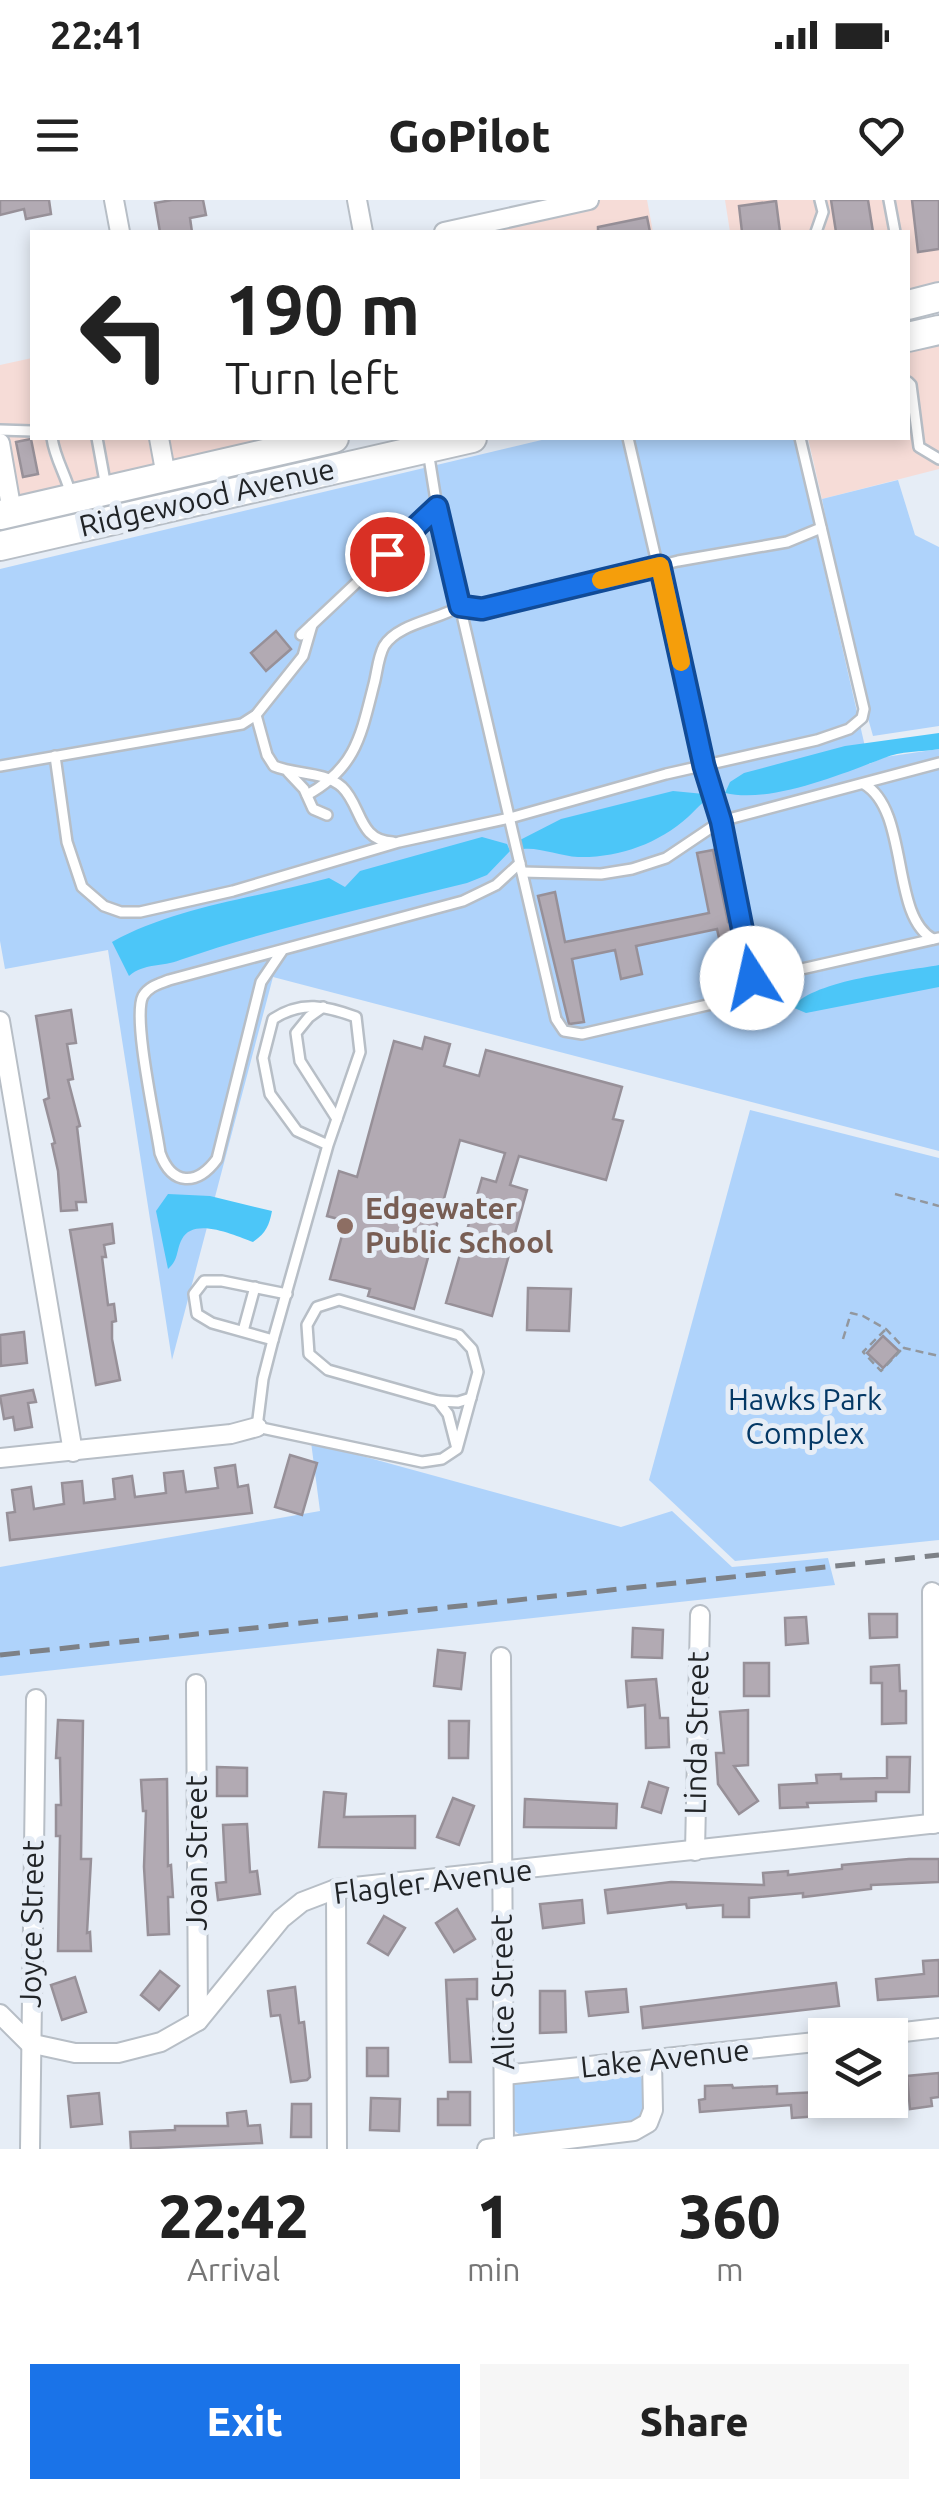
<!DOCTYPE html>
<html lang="en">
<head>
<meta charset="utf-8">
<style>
	:root { --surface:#fff; --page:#f6f6f6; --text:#222; --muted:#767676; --accent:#1a73e8 }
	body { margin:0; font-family:Ubuntu,sans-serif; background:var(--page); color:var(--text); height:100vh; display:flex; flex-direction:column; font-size:38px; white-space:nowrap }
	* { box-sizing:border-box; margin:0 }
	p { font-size:32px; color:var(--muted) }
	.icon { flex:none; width:55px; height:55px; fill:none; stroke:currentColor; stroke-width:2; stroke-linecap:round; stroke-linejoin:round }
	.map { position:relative; height:1949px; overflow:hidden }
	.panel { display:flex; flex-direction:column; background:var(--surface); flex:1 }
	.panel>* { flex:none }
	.banner { position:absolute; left:30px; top:30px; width:880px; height:210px; border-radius:0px; box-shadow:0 5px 15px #0003; background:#fff; color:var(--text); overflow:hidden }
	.controls { position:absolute; left:808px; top:1818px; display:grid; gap:20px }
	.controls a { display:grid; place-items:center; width:100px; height:100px; border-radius:0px; background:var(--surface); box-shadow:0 5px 15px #0003; font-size:50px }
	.pin { position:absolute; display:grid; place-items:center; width:85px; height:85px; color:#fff; margin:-42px; border:5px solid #fff; border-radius:50%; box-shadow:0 2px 10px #0007 }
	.me { position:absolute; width:110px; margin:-55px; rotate:350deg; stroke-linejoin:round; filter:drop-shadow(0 0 8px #0008) }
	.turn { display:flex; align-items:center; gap:35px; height:210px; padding:0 30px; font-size:45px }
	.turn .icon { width:130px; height:130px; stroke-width:2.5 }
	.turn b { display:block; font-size:70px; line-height:85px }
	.eta { display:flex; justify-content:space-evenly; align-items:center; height:170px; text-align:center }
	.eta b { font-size:60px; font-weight:800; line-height:70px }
	.primary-button { display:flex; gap:20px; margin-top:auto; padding:20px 30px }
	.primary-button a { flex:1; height:115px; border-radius:0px; background:var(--accent); color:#fff; font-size:40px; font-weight:800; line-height:115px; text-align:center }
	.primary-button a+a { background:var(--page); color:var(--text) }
	.status { display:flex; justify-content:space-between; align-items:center; height:70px; padding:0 50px; background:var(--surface); direction:ltr }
	.status svg { height:28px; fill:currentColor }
	header { display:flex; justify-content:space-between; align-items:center; height:130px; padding:0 30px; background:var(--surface); font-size:45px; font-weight:800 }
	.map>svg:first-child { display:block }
	.commercial { fill:#f6dcd7 }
	.green { fill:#afd3fb }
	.water { fill:#4cc6f8 }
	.building { fill:#b2aab3; stroke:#979098; stroke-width:2.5 }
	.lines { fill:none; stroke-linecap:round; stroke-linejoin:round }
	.lane-casing { stroke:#b7bec6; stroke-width:14 }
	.street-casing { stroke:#b7bec6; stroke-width:22 }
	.primary-casing { stroke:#b7bec6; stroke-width:32 }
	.path { stroke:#92979e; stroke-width:2.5; stroke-dasharray:8 5; stroke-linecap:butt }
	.lane { stroke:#fff; stroke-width:9 }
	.street { stroke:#fff; stroke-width:18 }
	.primary { stroke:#fff; stroke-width:28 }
	.rail { stroke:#7d8187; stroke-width:5; stroke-dasharray:20 10; stroke-linecap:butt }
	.route-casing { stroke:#114b97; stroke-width:25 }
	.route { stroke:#1a73e8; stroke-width:18 }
	.slow { stroke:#f59e0b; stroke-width:18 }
	.education-dot { fill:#8d6e63; stroke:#e6edf6; stroke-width:4 }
	.labels { text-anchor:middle; stroke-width:10; stroke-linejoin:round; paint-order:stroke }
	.street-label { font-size:30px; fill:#212427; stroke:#e6edf6 }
	.education-label { font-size:30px; font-weight:bold; fill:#785e54; stroke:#e6edf6; text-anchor:start }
	.park-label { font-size:30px; fill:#043865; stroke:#e6edf6 }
</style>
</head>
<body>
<div class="status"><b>22:41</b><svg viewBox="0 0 49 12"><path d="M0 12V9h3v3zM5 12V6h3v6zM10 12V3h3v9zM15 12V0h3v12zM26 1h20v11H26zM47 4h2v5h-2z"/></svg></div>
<header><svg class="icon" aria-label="menu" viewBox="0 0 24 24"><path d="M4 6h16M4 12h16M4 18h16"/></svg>GoPilot<svg class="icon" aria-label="heart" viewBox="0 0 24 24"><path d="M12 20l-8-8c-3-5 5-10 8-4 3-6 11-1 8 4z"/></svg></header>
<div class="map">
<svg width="939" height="1949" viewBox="0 0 939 1949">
	<rect width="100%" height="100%" fill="#e6edf6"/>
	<g class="commercial">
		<polygon points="600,0 647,0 653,32 456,32"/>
		<polygon points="725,0 939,0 939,89 908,97 908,32 730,32"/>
		<polygon points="939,145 939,269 822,299 808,238 908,238 908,153"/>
		<polygon points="32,158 32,238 300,238 0,307 0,165"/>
	</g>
	<g class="green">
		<polygon points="550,238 794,238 869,564 885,557 939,549 939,951 273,777 172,1160 108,750 5,769 0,741 0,369"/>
		<polygon points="898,280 915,335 939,347 939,526 873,536 857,479 822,299"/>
		<polygon points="750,910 939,958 939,1340 735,1361 649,1280"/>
		<polygon points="311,1242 621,1327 672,1311 732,1367 828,1358 835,1385 0,1476 0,1367 320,1311"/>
		<polygon points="627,1870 640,1875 648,1893 640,1919 540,1938 523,1937 512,1929 511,1891 516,1881"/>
	</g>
	<g class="water">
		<path d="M939,533V549C922,552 900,551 884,558C842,574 770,604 725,593L730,582L744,573L845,546Z"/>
		<path d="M673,591L704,594L705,601C698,606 694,612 688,617C658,644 618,658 578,657C560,656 539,647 523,649L520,640L561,619Z"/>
		<path d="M482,637L507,644L510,651L487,675L467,683C371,707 273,728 180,760C162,767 144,763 129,776L112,742C177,706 257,698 329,678L345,687L360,671Z"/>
		<path d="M939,765V787L806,813L792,807C817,779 901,772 939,765Z"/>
		<path d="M168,994L210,996L272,1011C269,1026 266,1033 253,1042C236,1036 194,1016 182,1039C176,1050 179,1060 168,1069L156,1011Z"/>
	</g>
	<g class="building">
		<polygon points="0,0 49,0 51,14 26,19 24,9 0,15"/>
		<polygon points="172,0 203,0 206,15 190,18 192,32 160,32 155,3"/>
		<polygon points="831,0 868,0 873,32 836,32"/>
		<polygon points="912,0 939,0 939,49 918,52"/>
		<polygon points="776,1 780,32 742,32 739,6"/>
		<polygon points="647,17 650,32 598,32 598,27"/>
		<polygon points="31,239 38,274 23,277 16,242"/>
		<polygon points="276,431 291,449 266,471 251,453"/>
		<polygon points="713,650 728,722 733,721 743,775 728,779 717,729 636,746 642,774 621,779 615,750 572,759 584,822 569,824 538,696 555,692 565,742 709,713 697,653"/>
		<polygon points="71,810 76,843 67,844 73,879 68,880 80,926 77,927 86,1002 76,1002 77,1010 61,1011 58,971 52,944 55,943 44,900 49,898 36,816"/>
		<polygon points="425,837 450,844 444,866 479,876 486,850 622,887 613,919 623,921 606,980 519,956 510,985 527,990 492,1116 446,1103 482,978 496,982 505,953 460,940 414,1109 368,1096 370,1089 330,1079 346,1021 327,1016 339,971 357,977 394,841 422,849"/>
		<polygon points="112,1024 114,1043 104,1045 106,1057 102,1057 108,1105 114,1104 116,1121 112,1122 112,1139 120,1180 96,1185 70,1030"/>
		<polygon points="528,1088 571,1089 569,1131 527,1130"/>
		<polygon points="24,1132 27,1163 1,1166 0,1135"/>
		<polygon points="883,1136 899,1151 883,1168 867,1153"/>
		<polygon points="33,1190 36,1202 28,1203 32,1227 15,1230 13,1217 4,1219 0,1196"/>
		<polygon points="290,1255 317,1263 302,1315 275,1307"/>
		<polygon points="235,1265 238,1287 248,1285 252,1313 10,1340 7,1313 15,1312 12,1290 31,1287 34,1309 64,1304 62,1283 82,1281 84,1303 115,1299 113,1279 132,1276 135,1297 166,1293 164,1273 183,1271 186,1292 218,1288 215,1268"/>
		<polygon points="869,1414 897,1414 897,1437 870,1438"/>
		<polygon points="806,1417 808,1443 786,1445 785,1418"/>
		<polygon points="633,1428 663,1430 662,1458 632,1457"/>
		<polygon points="438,1450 465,1453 461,1489 434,1486"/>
		<rect x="744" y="1463" width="25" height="33"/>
		<polygon points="899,1465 900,1491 906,1491 906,1523 882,1524 882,1483 871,1483 871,1467"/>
		<polygon points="656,1479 660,1518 668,1518 669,1547 646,1548 645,1505 628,1507 626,1481"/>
		<polygon points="748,1510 748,1565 734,1566 758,1601 739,1614 718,1584 716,1553 724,1553 720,1512"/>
		<polygon points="58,1520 83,1521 81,1659 91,1659 87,1733 90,1732 91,1751 58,1751 60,1636 56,1636 56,1605 61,1605 60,1558 56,1558"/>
		<polygon points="449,1521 469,1521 468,1558 449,1558"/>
		<polygon points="887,1557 910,1557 909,1592 876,1592 876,1601 807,1603 808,1607 780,1608 779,1585 817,1583 816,1575 841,1574 841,1579 887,1578"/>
		<polygon points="217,1567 247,1568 247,1596 217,1596"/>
		<polygon points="167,1579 168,1666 171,1665 173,1697 168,1697 169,1734 148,1735 144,1667 146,1611 143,1611 141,1580"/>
		<polygon points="649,1582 668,1588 661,1613 642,1607"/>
		<polygon points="324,1592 346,1594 344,1617 415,1616 415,1648 319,1647"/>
		<polygon points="453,1598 474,1606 459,1645 437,1637"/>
		<polygon points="525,1599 617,1604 616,1628 524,1627"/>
		<polygon points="247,1624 250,1672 257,1671 260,1694 218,1700 216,1683 226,1682 223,1625"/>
		<polygon points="909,1659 939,1659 939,1682 871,1685 871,1689 803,1697 803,1693 749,1698 749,1717 723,1717 723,1705 687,1708 686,1704 608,1713 605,1690 671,1682 764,1685 763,1673 788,1671 788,1675 842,1669 842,1665"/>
		<polygon points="582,1700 584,1723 543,1728 540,1704"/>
		<polygon points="457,1709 475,1739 454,1752 436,1723"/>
		<polygon points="384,1716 405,1728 388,1755 368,1743"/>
		<polygon points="939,1760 939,1796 878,1800 876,1779 924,1774 923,1761"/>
		<polygon points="160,1771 179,1786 159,1810 141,1795"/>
		<polygon points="75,1777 86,1812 62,1820 51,1785"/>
		<polygon points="477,1779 477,1799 467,1799 471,1862 450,1862 446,1780"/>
		<polygon points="836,1783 839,1806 643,1828 641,1807"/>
		<polygon points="295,1787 299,1823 304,1822 310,1877 307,1880 291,1882 280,1815 271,1816 268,1791"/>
		<polygon points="626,1789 628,1812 589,1816 586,1792"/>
		<polygon points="540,1791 565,1791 566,1832 540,1833"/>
		<rect x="367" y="1848" width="21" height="28"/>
		<polygon points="939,1873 939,1897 931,1898 932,1906 910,1909 907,1876"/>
		<polygon points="732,1885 733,1888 777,1886 777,1894 819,1892 820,1916 792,1918 791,1905 700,1912 699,1900 705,1899 705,1886"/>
		<polygon points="448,1892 470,1892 470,1925 438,1925 438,1899 448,1899"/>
		<polygon points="99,1893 102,1924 71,1927 68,1896"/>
		<polygon points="371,1898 400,1899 399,1931 370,1930"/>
		<polygon points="292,1904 311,1904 311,1937 291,1937"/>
		<polygon points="246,1911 248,1926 260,1925 262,1943 131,1949 130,1932 175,1930 175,1926 228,1926 227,1913"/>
	</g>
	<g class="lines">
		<g class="lane-casing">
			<g id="lane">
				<polyline points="889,0 895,32"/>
				<polyline points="816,32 823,12 820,0"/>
				<polyline points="908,182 911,185 919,247 939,259"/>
				<polyline points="0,230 32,231"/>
				<path d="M52,238C55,259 66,275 71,295"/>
				<polyline points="97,238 106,287"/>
				<polyline points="628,238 704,566 721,621 752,771 750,786"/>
				<polyline points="428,251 437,307 556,819 564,831 582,834 729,800 775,775 939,738"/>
				<polyline points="301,435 437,307"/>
				<path d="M256,515L267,555L274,566C296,575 324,571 342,587C362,606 358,641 393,642"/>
				<polyline points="55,556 67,642 82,687 104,706 121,712 140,712 233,691 399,642 510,618 666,574 817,540 849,529 862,518 864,509 800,238"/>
				<polyline points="0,566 242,524 256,515 303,456 312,425"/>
				<polyline points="288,572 304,589 313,609 327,615"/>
				<path d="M864,584C910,611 890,716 933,739"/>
				<path d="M307,595C356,568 361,535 374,484C377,473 378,457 384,446C398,423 439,420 460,406L482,409L678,361L787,342L821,328"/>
				<polyline points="522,672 601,674 632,669 666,658 721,621 939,563"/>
				<path d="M282,751L261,782L217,959C197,986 172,986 160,953C156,924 132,817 143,796C149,786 159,784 169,780L463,701L496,685L520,663"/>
				<polyline points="323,807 309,817 296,833 300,861 337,919"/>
				<path d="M328,945L297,931L270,894L263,858L273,819C302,800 326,806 356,817L360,852L328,945L273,1140L263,1179L257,1227L422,1262L442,1259L457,1249L478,1172L472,1149L459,1135L339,1100L317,1107L307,1125L309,1154L328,1170L438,1201L448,1214L457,1249"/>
				<polyline points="243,1131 255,1087"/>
				<polyline points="273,1140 212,1123 197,1114 194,1094 204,1081 222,1081 287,1094"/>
				<polyline points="438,1201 458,1202 471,1198"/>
			</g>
		</g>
		<g class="street-casing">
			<g id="street">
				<polyline points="114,0 120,32"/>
				<polyline points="357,0 363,32"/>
				<polyline points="444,32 589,0"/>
				<polyline points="159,238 166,276"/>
				<polyline points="0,243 12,312"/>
				<polyline points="0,821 73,1252"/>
				<polyline points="0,1258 231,1234 257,1227"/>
				<polyline points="932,1392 933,1624"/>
				<polyline points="501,1457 504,1947"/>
				<polyline points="196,1484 198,1821"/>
				<polyline points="695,1651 700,1415"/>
				<polyline points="336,1689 337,1949"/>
				<polyline points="0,1814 29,1843 75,1853 118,1853 161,1842 198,1821 281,1719 302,1702 336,1689 939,1623"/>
				<polyline points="878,1835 939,1828"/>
				<polyline points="504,1875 825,1841"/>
				<polyline points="30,1949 36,1499"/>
				<polyline points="487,1949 634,1931 648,1923 653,1910 652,1861"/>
			</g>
		</g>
		<g class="primary-casing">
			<g id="primary">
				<polyline points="908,105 939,97"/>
				<polyline points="908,137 939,130"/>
				<polyline points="0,315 334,238"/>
				<polyline points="0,346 472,238"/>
			</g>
		</g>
		<g class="path">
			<polyline points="895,994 939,1006"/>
			<polyline points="885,1130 863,1152 881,1171 902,1149"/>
			<polyline points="843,1139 851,1113 863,1116 886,1129 904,1148 939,1156"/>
		</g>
		<use href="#lane" class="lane"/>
		<use href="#street" class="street"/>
		<use href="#primary" class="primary"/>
		<polyline class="rail" points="0,1455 939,1355"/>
	</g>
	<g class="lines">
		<g class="route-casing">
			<polyline id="route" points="387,354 437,307 460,406 482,409 660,366 704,566 721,621 752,778"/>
		</g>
		<use href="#route" class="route"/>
		<polyline class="slow" points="601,380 660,366 681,462"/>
	</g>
	<circle class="education-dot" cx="345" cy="1026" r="10"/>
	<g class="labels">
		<g class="street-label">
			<text transform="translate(207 298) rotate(-13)" y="10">Ridgewood Avenue</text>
			<text transform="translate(697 1533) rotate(-89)" y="10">Linda Street</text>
			<text transform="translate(197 1653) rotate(-90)" y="10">Joan Street</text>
			<text transform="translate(433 1682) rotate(-7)" y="10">Flagler Avenue</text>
			<text transform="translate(32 1724) rotate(-89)" y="10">Joyce Street</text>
			<text transform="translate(503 1792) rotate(-91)" y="10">Alice Street</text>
			<text transform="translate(665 1859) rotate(-6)" y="10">Lake Avenue</text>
		</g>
		<g class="education-label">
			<text x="365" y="1019">Edgewater<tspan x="365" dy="34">Public School</tspan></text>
		</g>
		<g class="park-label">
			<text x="805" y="1210">Hawks Park<tspan x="805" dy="34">Complex</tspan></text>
		</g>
	</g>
</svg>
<div class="controls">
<a><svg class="icon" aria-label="layers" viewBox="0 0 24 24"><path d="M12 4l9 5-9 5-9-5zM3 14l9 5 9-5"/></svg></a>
</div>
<div class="pin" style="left:387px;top:354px;background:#d93025"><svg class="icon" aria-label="arrive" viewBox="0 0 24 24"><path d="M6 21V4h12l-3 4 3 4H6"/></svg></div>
<svg class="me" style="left:752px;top:778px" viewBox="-20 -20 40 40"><circle r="19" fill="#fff"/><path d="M0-13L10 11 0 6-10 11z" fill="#1a73e8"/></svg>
<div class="banner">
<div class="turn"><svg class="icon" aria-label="left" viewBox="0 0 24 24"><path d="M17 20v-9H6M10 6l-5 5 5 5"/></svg><div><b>190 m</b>Turn left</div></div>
</div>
</div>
<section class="panel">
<div class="eta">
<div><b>22:42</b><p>Arrival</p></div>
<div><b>1</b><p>min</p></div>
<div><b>360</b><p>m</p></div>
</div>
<div class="primary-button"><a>Exit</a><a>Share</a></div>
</section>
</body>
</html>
